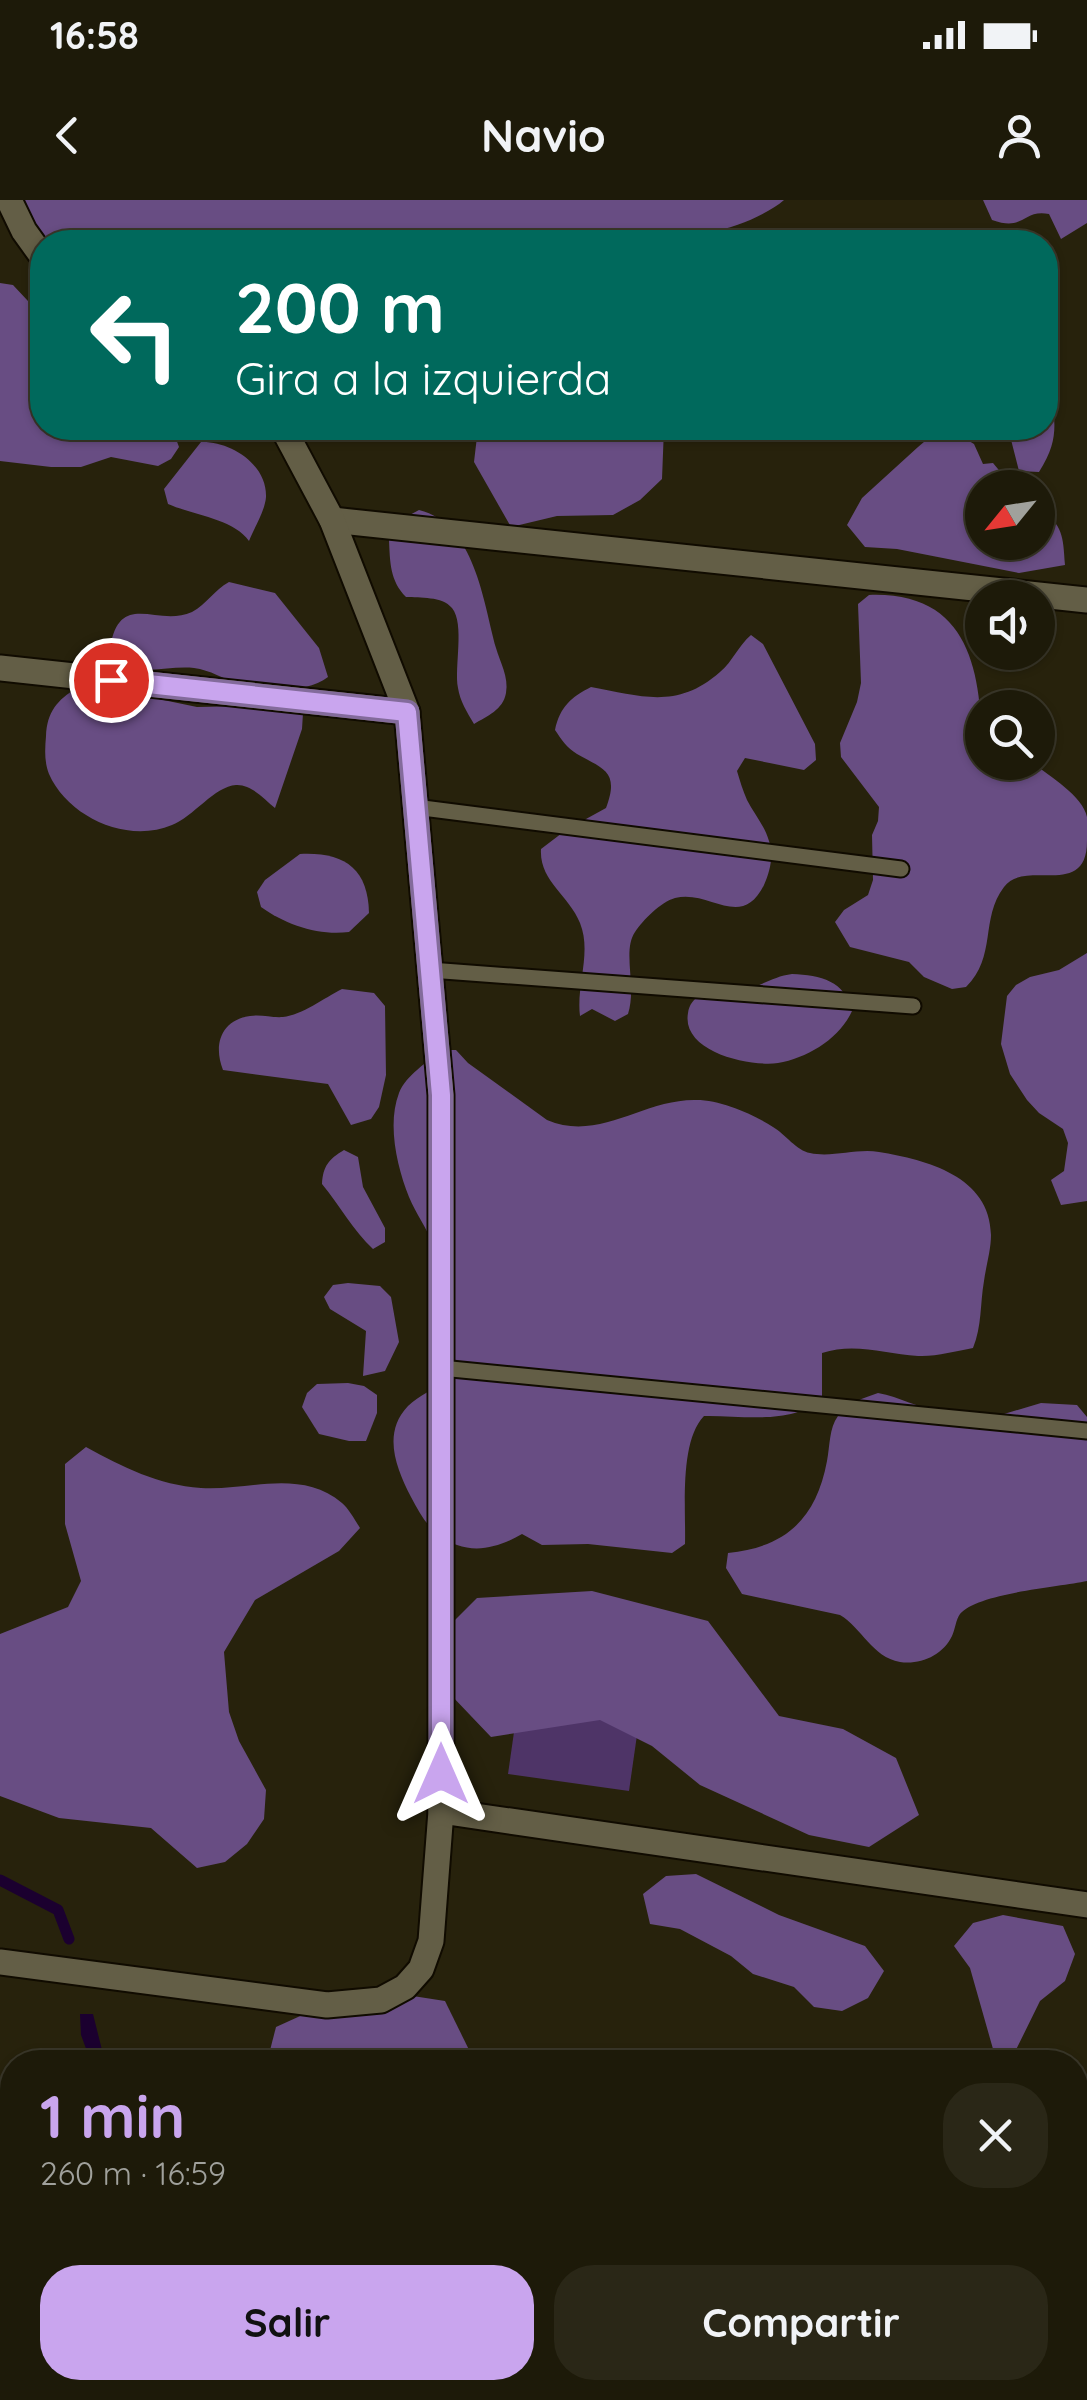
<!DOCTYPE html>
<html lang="es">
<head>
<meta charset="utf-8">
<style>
	:root { --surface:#1d1a09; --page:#2a2717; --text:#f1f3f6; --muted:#a0a19c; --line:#3b382a; --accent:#c9a5ee }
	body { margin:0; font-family:Quicksand,sans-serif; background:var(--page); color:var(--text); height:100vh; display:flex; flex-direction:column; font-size:38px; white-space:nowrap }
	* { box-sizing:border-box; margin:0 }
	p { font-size:32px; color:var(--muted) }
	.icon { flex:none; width:55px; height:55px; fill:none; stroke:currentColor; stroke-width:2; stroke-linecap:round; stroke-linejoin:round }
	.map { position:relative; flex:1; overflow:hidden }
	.panel { position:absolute; left:0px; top:1850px; width:1088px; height:350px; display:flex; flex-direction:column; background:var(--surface); border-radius:40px 40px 0 0; box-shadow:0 2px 8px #0004,0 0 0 2px var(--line) }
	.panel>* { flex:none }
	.guide { position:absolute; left:30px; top:30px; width:1028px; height:210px; border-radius:40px; box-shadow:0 2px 8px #0004,0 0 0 2px var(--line); background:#00695c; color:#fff; overflow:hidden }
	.needle { width:65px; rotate:240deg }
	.tools { position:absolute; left:965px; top:270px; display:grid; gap:20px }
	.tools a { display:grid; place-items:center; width:90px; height:90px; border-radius:50%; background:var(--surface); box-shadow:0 2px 8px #0004,0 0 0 2px var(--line); font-size:50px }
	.pin { position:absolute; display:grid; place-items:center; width:85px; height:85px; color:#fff; margin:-42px; border:5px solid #fff; border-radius:50%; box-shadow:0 2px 10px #0007 }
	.me { position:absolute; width:110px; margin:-55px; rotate:0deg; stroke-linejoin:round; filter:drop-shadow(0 0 8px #0008) }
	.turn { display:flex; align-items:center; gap:35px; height:210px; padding:0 40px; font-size:45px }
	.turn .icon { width:130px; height:130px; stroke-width:2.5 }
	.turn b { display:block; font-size:70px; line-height:85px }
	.round { display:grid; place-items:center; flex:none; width:105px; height:105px; border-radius:40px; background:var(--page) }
	.headline { display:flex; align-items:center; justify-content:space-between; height:170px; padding:0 40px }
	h1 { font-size:60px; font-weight:800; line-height:75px; color:var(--accent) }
	.primary-button { display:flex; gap:20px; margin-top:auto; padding:20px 40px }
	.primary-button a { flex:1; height:115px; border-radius:40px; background:var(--accent); color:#111; font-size:40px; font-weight:800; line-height:115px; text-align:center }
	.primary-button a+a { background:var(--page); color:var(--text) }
	.status { display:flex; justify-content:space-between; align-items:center; height:70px; padding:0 50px; background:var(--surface); direction:ltr }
	.status svg { height:28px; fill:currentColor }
	header { display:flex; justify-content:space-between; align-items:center; height:130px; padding:0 40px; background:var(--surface); font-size:45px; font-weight:800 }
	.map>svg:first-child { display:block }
	.green { fill:#4e3467 }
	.forest { fill:#684d83 }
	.water { fill:#1b002f }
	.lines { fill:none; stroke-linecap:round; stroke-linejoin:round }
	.stream { stroke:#1b002f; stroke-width:11 }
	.lane-casing { stroke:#100b00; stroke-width:19 }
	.street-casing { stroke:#100b00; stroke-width:29 }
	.lane { stroke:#635e46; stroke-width:15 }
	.street { stroke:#635e46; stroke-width:25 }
	.route-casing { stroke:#836b9b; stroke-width:25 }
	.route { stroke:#c9a5ee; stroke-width:18 }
</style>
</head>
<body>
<div class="status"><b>16:58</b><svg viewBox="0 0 49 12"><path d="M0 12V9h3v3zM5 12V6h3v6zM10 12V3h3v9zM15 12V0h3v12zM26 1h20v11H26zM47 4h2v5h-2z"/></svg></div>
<header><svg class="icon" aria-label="back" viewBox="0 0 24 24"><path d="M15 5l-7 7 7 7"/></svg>Navio<svg class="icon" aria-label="person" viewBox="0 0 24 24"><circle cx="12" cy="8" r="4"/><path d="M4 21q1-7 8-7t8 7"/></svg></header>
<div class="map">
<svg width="1087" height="2200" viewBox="0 0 1087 2200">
	<rect width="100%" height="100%" fill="#27220c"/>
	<polygon class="green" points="518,1504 639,1521 629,1591 508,1574"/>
	<g class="forest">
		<path d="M21,0H784C768,14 733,29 712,31C682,33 663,30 635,42H45Z"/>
		<path d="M983,0H1087V23L1061,39L1049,14C1022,9 1025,32 992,20Z"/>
		<polygon points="0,83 13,85 42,116 42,228 172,228 179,247 171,259 158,266 111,257 81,267 51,267 0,261"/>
		<path d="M1045,105C1046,116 1051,125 1053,135C1057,150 1050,167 1051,182C1053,220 1062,236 1039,272L1019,271L1008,228H1045Z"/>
		<polygon points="478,228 664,228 662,279 640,300 613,315 557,316 511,327 474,262"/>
		<path d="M954,232L974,244L983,264L993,263L1013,287L982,288V342H1038V306C1063,326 1063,334 1065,365L1019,373L897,349L865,347L847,325L862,298L918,247L931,236Z"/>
		<path d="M201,242C229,241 267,263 266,297C265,311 254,328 249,341C234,319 193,315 168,304L164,289Z"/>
		<path d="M419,310C475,324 483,401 496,448C500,462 509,477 506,493C503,510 487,516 474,524C467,512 460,501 458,488C454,467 465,424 452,408C442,396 420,398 406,397C390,381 390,362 389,340L406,317Z"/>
		<path d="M229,382L275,393L319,448L328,477C307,493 263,493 238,484C224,479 210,470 194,468C160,465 133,482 110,448C120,389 157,428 192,412C207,404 214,390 229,382Z"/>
		<path d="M869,395C976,391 982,482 982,562L1033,563C1049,576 1083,596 1087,617C1087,624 1087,633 1087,641C1087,700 1025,658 1004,687C980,718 997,757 966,787L952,789L924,777L909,762L850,747L835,722L844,710L868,695L873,680L872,635L878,621L879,607L841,557L840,543L857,502L861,483L858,404Z"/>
		<path d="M751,435L763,444L815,544L816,560L804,570L745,558L737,571C740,581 743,591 747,600C754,614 765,626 769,641C774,655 770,672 764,685C741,731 710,689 675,698C661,702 643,720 635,732C622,751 637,786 628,814L615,821L592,809L580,816C576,785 592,753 580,723C569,695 539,681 541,649L566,630L606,608C620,571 603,569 577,554C567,548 561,539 555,530C560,507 571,497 591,487C641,496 677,510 720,472C733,461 738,446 751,435Z"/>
		<path d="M77,488L144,496L197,507L248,506L303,513L302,529L275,608C264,599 251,584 236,585C215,586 193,617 172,625C127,644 68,617 49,574C44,561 45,549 46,536C47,512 57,500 77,488Z"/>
		<path d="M300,654C344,652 368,668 369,713L349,732C319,736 286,725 261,707L257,692L265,680Z"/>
		<polygon points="1087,753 1087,1001 1061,1005 1051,980 1064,971 1068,943 1063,929 1039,913 1027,900 1010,874 1001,844 1007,796 1016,785 1030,777 1059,770"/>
		<path d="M792,774C821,775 845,781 852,811C840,838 808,858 778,863C750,867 681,852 688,813C689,805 694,798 701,795C714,788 733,792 747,789C763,785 775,776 792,774Z"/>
		<path d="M342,789L374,793L385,806L386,875L379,907L371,919L351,925L328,884L223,870C213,845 221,820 250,816C261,814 272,818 283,817C302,815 324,798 342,789Z"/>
		<path d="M441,850H456L468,863L547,920C599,942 642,900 694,900C719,899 753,914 773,927C785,934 797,951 810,953C832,958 857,948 879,952C927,960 990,976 991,1035C991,1050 986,1066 984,1081C980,1104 982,1126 973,1148C956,1151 935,1157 918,1156C885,1154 855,1142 822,1153V1198C793,1226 741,1215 704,1216C679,1242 686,1309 685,1344L672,1353L588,1344L542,1345L522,1334C502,1346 479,1353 457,1345C433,1337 422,1318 411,1297C396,1268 382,1233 408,1206C419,1195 435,1190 445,1178C459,1163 453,1137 450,1119C446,1095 441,1068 433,1045C427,1028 416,1014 409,997C397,967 387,924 399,893C406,875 427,863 441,850Z"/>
		<path d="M344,950L358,957L363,987L385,1028V1042L373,1049C353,1030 340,1006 322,984C323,966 329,959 344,950Z"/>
		<polygon points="348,1083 380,1086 391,1097 399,1142 385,1171 363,1176 366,1131 330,1109 324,1097 333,1085"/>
		<polygon points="348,1183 364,1186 377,1195 377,1213 366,1241 349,1241 319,1234 302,1207 307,1193 317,1184"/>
		<path d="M878,1193C900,1197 918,1208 939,1211C959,1214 976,1209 994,1217L1041,1203L1077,1205L1087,1217V1381C1059,1387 977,1393 960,1414C956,1419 955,1430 952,1436C943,1455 921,1465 900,1462C872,1457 862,1428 840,1415L742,1394L726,1368L728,1353C786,1347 816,1319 827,1261C830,1246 829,1228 838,1216C848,1203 863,1198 878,1193Z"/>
		<path d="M86,1247C123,1267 158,1285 201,1288C248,1291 300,1268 342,1303C349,1309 355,1320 360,1328L339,1351L255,1400L224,1452L229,1512L239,1541L266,1590L264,1619L247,1644L225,1662L197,1668L151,1628L59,1618L0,1596V1434L68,1407L81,1381L65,1324V1264Z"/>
		<polygon points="592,1391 708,1421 779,1516 843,1529 896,1558 919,1615 869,1647 809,1635 700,1585 652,1546 600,1520 491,1537 450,1494 437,1438 477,1398"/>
		<polygon points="696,1674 779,1715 865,1746 884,1771 868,1798 842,1811 814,1807 794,1787 753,1774 731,1756 680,1729 650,1724 643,1694 666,1676"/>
		<polygon points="1003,1715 1063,1726 1075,1754 1065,1781 1040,1801 1012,1858 995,1856 970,1768 954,1746 973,1723"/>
		<polygon points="387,1792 445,1801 475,1862 267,1862 276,1827 331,1802"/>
		<polygon points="1087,1939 1087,2015 1075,2022 1075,1942"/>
		<polygon points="391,2188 480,2188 504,2200 389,2200"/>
		<polygon points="837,2188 1051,2188 1087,2200 811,2200"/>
	</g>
	<g class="water">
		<polygon points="80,1814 93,1814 105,1862 91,1862 81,1835"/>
		<polygon points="453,2188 506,2188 501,2200 484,2200"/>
	</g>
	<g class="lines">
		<polyline class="stream" points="0,1680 58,1710 69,1739"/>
		<g class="lane-casing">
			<g id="lane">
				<polyline points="415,607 901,669"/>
				<polyline points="430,770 913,806"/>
				<polyline points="441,1168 1087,1231"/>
			</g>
		</g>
		<g class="street-casing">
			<g id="street">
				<polyline points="9,0 24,31 42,56"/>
				<polyline points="332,320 1087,400"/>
				<polyline points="0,468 407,512"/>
				<polyline points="441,1611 1087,1705"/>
				<polyline points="0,1762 327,1805 381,1800 405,1787 421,1769 431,1741 441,1611 441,895 407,512 332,320 283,228"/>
			</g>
		</g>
		<use href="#lane" class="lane"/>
		<use href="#street" class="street"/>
	</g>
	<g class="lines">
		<g class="route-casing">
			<polyline id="route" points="111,480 407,512 441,895 441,1574"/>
		</g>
		<use href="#route" class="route"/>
	</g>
</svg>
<div class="tools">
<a><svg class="needle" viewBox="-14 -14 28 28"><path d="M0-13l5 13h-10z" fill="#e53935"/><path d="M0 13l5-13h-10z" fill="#a0a19c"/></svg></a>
<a><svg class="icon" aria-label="sound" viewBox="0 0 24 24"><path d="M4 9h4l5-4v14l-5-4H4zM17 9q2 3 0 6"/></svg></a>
<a><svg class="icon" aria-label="search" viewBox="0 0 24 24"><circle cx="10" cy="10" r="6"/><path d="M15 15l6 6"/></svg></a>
</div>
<div class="pin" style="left:111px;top:480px;background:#d93025"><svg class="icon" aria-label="arrive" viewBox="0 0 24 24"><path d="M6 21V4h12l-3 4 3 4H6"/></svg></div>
<svg class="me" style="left:441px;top:1574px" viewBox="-20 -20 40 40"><path d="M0-17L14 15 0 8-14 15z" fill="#c9a5ee" stroke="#fff" stroke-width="4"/></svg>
<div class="guide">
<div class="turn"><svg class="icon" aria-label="left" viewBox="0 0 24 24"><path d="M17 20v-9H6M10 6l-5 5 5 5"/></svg><div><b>200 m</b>Gira a la izquierda</div></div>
</div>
<section class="panel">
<div class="headline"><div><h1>1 min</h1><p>260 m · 16:59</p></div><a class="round"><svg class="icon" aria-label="close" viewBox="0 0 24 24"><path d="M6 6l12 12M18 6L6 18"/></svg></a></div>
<div class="primary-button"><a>Salir</a><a>Compartir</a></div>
</section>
</div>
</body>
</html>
